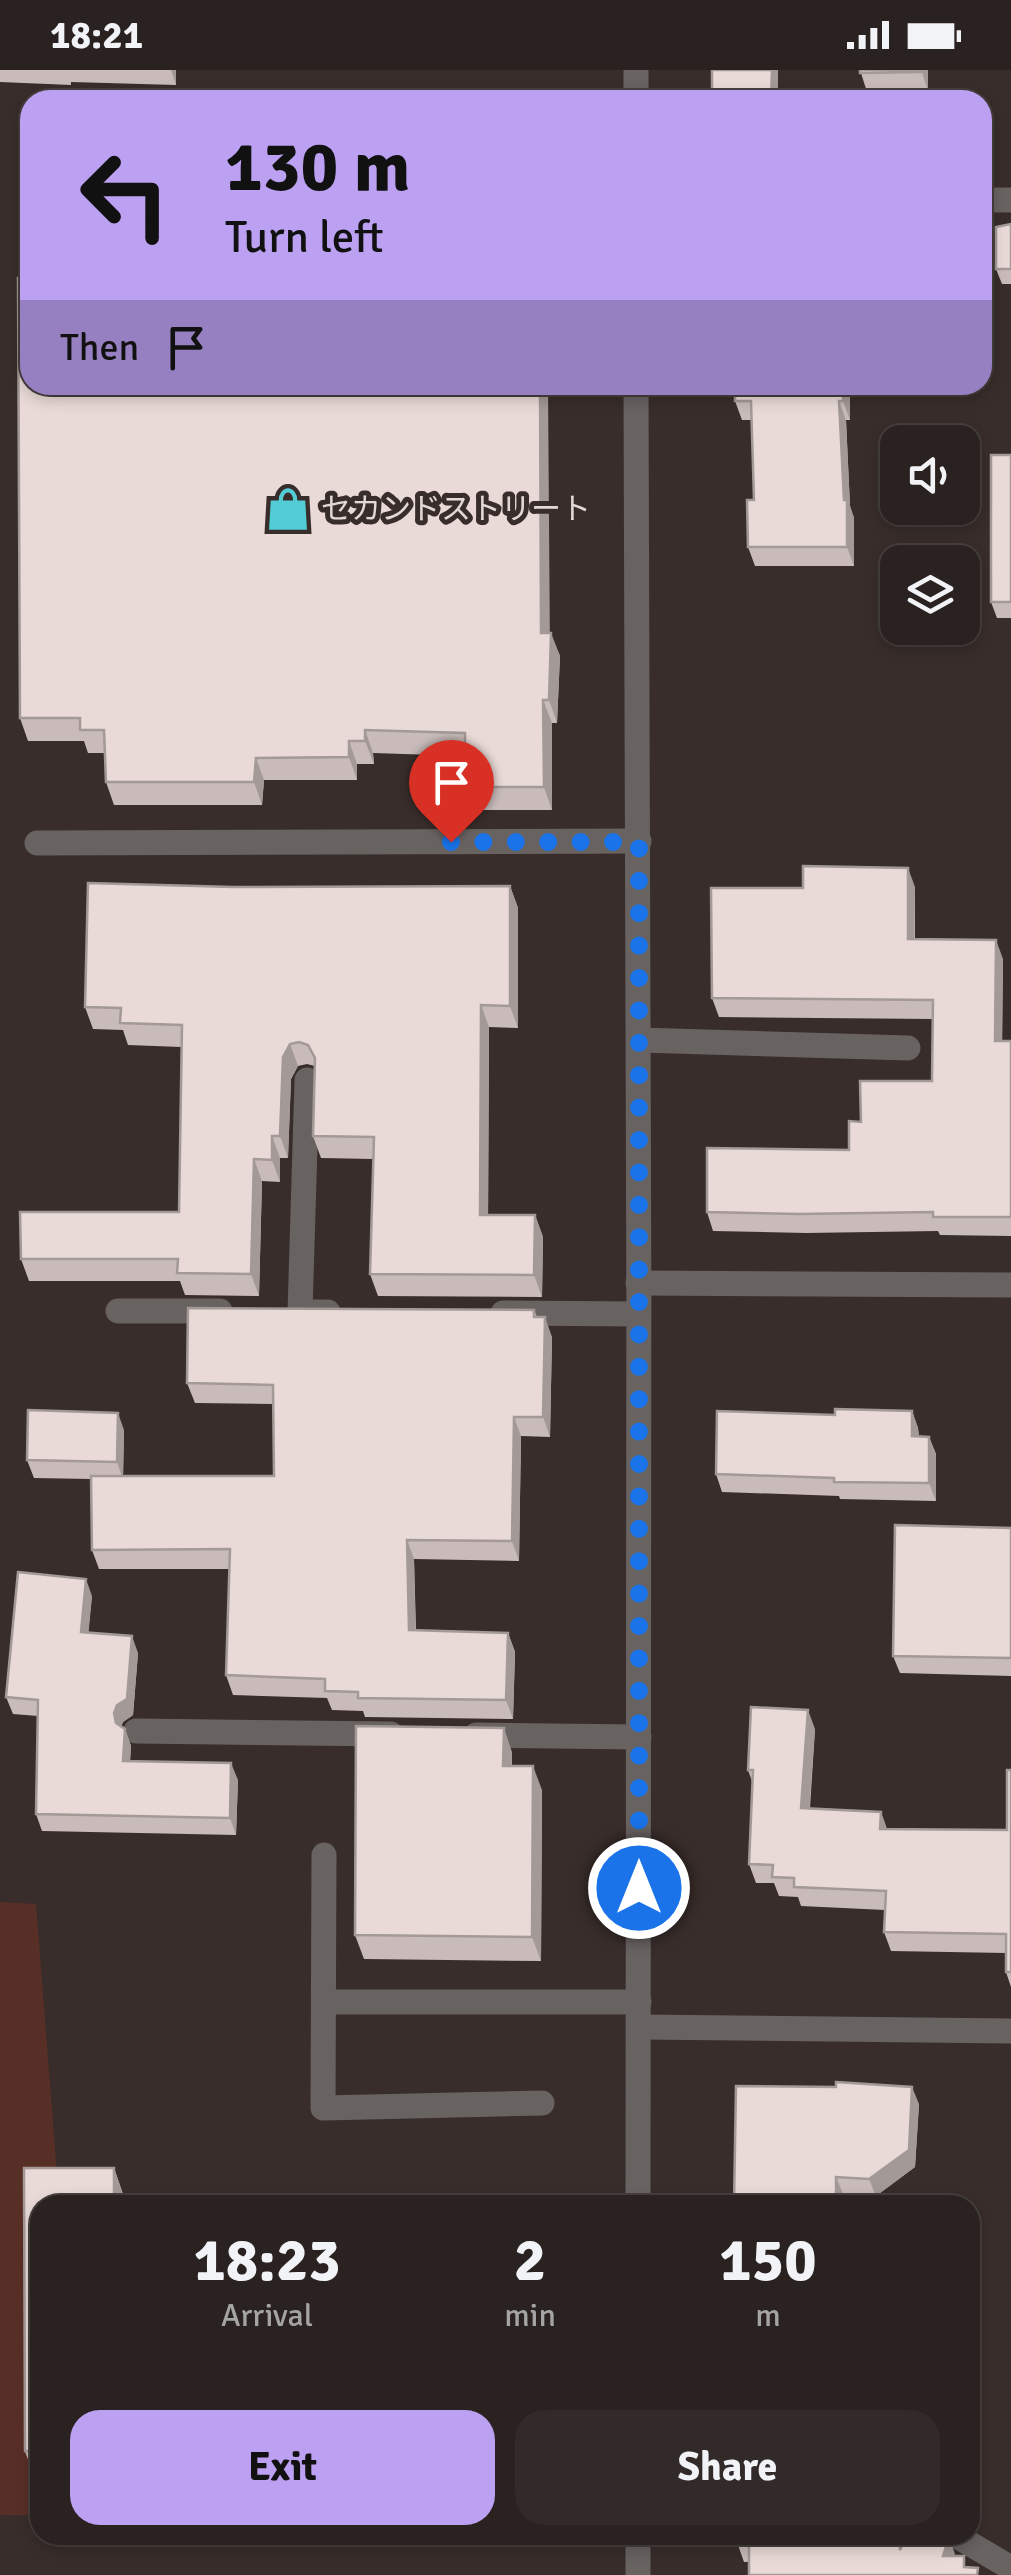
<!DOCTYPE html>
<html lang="en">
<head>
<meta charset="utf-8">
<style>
	:root { --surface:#2a2220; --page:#322a29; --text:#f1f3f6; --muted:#a5a4a5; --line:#463f3e; --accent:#bca0f2 }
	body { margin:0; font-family:Signika,"Noto Sans JP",sans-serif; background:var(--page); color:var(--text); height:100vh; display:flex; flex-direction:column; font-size:38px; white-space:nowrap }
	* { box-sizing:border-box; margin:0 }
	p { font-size:32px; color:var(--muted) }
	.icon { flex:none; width:55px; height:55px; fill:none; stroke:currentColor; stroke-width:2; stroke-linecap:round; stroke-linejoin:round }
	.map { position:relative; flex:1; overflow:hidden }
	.drawer { position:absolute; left:30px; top:2125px; width:950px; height:350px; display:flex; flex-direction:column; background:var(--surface); border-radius:30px; box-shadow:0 5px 15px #0003,0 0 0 2px var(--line) }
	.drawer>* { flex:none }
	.hud { position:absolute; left:20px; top:20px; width:972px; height:305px; border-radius:30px; box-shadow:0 5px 15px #0003,0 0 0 2px var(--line); background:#bca0f2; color:#111; overflow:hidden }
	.controls { position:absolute; left:880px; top:355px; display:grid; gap:20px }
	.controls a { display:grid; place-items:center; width:100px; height:100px; border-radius:20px; background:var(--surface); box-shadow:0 5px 15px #0003,0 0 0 2px var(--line); font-size:50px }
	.pin { position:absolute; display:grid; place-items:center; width:85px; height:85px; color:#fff; margin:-102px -42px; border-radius:50% 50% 50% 0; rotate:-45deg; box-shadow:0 0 10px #0007 }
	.pin .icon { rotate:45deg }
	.me { position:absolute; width:110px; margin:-55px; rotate:0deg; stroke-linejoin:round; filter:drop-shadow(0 0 8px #0008) }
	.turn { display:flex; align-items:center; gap:35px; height:210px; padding:0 40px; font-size:45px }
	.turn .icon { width:130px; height:130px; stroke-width:2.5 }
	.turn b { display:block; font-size:70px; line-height:85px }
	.then { display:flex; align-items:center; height:95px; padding:0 40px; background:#0003; gap:20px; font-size:38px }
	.eta { display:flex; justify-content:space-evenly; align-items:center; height:170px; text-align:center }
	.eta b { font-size:60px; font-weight:700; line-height:70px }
	.button { display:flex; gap:20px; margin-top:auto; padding:20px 40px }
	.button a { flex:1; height:115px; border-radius:30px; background:var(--accent); color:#111; font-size:40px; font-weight:700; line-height:115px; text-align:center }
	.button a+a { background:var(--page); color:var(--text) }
	.status { display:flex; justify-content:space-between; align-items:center; height:70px; padding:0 50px; background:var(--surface); direction:ltr }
	.status svg { height:28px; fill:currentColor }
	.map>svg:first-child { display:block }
	.green { fill:#582f26 }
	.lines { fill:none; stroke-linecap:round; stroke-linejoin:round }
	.minor { stroke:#686361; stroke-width:25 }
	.wall { fill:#c8bbb9 }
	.shaded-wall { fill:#a39996 }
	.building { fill:#e9dad7; stroke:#a39996; stroke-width:2.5 }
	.route { stroke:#1a73e8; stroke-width:18; stroke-dasharray:0 32.4 }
	.labels { text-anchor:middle; stroke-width:10; stroke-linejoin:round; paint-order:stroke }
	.poi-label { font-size:30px; fill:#e0d9d7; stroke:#382d2a; text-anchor:start }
</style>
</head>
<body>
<div class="status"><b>18:21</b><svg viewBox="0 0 49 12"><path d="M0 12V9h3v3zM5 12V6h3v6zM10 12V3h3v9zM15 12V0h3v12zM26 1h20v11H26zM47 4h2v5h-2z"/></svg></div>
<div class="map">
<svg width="1011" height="2505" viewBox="0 0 1011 2505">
	<rect width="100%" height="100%" fill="#382d2a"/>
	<polygon class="green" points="0,1832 36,1834 57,2104 40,2135 40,2445 0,2445"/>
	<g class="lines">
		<g class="minor">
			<polyline points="636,30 636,0"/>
			<polyline points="982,130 1011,130"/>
			<path d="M636,315C640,922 639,1528 638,2135"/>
			<polyline points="37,773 639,771"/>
			<polyline points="640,970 908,978"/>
			<polyline points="307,1010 300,1242 328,1242"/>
			<polyline points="638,1213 1011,1215"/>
			<polyline points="118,1241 220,1241"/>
			<polyline points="503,1243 638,1244"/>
			<polyline points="136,1661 391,1664"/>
			<polyline points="476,1665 639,1667"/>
			<polyline points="324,1785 323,2038 542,2033"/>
			<polyline points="324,1932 639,1932"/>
			<polyline points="639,1957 1011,1961"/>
			<polyline points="955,2465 1011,2498"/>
			<polyline points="638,2505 638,2465"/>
		</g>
	</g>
	<g class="wall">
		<polygon points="0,0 176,0 176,15 71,12 71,15 0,12"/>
		<polygon points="860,0 928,0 928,21 867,22"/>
		<polygon points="1011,154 1011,214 1002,214 996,199"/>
		<polygon points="735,315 850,315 850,350 846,350 850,436 854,448 854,496 755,496 748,477 754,430 752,350 742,350 735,331"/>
		<polygon points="1011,385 1011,548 997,548 991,532"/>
		<polygon points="550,563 560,586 557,653 552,653 552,740 474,740 465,717 465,686 373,683 374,694 357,694 357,710 264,710 262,735 114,735 106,712 105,683 88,683 84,671 28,671 20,648"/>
		<polygon points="510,816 518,838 518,958 489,957 488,1145 535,1145 543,1167 542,1227 378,1226 370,1204 373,1089 321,1088 313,1066 315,996 307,994 298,996 291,1009 288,1088 280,1088 280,1112 262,1111 259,1226 185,1225 180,1211 29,1211 21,1189 179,1142 181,977 128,975 123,960 93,959 85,937 233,817"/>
		<polygon points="915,817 915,869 1003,889 1002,971 1011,971 1011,1166 940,1165 938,1161 806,1163 713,1161 707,1142 849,1080 861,1052 932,1011 933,949 719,947 712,928"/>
		<polygon points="534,1240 537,1247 552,1267 550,1367 521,1366 519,1491 414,1489 416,1560 508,1563 515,1582 513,1649 365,1647 363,1641 332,1640 327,1628 233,1625 226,1605 229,1499 99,1499 92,1480 91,1409 34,1408 27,1390 124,1360 123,1406 274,1406 274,1334 195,1333 187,1313"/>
		<polygon points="912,1341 918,1358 919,1366 929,1367 936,1384 936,1431 840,1429 839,1426 722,1422 716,1404 835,1345"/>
		<polygon points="1011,1458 1011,1606 900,1603 893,1586"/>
		<polygon points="92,1526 88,1563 138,1583 133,1645 123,1652 121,1656 125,1659 131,1676 130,1691 238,1710 236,1765 42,1761 36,1744 38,1646 13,1644 6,1627"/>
		<polygon points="815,1659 810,1738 881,1742 887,1759 1007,1760 1011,1700 1011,1917 1006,1902 1006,1883 891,1881 884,1862 885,1840 801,1836 798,1827 779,1826 774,1813 756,1813 749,1794 753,1714 748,1700"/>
		<polygon points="512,1682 512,1696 542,1720 541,1891 364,1889 355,1865"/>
		<polygon points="919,2034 915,2097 876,2126 843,2124 734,2135"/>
		<polygon points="24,2098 114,2098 124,2127 124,2135 40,2135 40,2410 35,2410 25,2381"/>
		<polygon points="738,2475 955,2484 744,2492"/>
	</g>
	<g class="shaded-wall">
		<polygon points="171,0 176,0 176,15"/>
		<polygon points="772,0 778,0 778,30 771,30"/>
		<polygon points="922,0 928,0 928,21 922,2"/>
		<polygon points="540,315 548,315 550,586 541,563"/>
		<polygon points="843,315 850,315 850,350 843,331"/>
		<polygon points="839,331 846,350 850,436 854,448 854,496 847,477"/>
		<polygon points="551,563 560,586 557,653 549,630"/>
		<polygon points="543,630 552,653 552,740 544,717"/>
		<polygon points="365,660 373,683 374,694 365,671"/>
		<polygon points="349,671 357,694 357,710 349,687"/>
		<polygon points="256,688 264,710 262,735 254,712"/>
		<polygon points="908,798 915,817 914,888 908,869"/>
		<polygon points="510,816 518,838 518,958 510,936"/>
		<polygon points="996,870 1003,889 1002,990 995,971"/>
		<polygon points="481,935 489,957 488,1167 480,1145"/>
		<polygon points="290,974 298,996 291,1009 288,1088 280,1066 283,987"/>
		<polygon points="272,1066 280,1088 280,1112 272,1090"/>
		<polygon points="254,1089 262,1111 259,1226 251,1204"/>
		<polygon points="535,1145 543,1167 542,1227 534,1205"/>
		<polygon points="545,1247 552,1267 550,1367 543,1347"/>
		<polygon points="912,1341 918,1358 919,1384 912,1366"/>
		<polygon points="118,1343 124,1360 123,1410 117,1392"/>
		<polygon points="514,1347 521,1366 519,1491 512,1471"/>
		<polygon points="929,1367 936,1384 936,1431 929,1413"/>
		<polygon points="407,1470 414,1489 416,1579 409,1560"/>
		<polygon points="86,1509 92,1526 87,1579 81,1562"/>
		<polygon points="508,1563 515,1582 513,1649 506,1630"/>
		<polygon points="132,1566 138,1583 133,1645 123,1652 120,1660 122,1670 114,1643"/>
		<polygon points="808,1640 815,1659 808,1757 801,1738"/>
		<polygon points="504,1658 512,1682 511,1720 503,1696"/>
		<polygon points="125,1659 131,1676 129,1707 123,1691"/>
		<polygon points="231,1693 238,1710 236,1765 230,1748"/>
		<polygon points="533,1696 542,1720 541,1891 532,1867"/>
		<polygon points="881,1742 887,1761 880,1759"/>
		<polygon points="912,2017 919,2034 915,2097 876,2126 869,2109"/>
		<polygon points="114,2098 124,2127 124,2135 114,2135"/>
		<polygon points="836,2107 843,2124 842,2135 836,2135"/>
		<polygon points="976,2385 982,2402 970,2440 970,2404"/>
		<polygon points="900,2465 907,2465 900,2480"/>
		<polygon points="949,2467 955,2484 949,2503 943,2486"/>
	</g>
	<g class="building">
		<polygon points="712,0 772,0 771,30 712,30"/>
		<polygon points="860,0 922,0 922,2 860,3"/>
		<polygon points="1011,154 1011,199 996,199 996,157"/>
		<polygon points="18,208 30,208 30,315 540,315 541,563 551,563 549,630 543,630 544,717 465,717 465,663 365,660 365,671 349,671 349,687 256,688 254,712 106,712 104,660 80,660 80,648 20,648"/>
		<polygon points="735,315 843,315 843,331 839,331 844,430 847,430 847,477 748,477 747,430 754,430 751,331 735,331"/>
		<rect x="991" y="385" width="20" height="147"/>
		<polygon points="803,796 908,798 908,869 996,870 995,971 1011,971 1011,1147 933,1147 933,1142 799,1144 707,1142 707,1078 849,1080 849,1051 861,1052 860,1011 932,1011 933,930 712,928 711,818 803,818"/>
		<polygon points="88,813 233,817 510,816 510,936 481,935 480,1145 535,1145 534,1205 370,1204 374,1067 313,1066 315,988 308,975 299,972 290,974 283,987 280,1066 272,1066 272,1090 254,1089 251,1204 177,1203 178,1189 21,1189 20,1142 179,1142 182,955 120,953 121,938 85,937"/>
		<polygon points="188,1238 534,1240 534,1247 545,1247 543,1347 514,1347 512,1471 407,1470 409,1560 508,1563 506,1630 358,1628 358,1622 325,1621 325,1609 226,1605 230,1479 92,1480 91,1406 274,1406 273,1315 187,1313"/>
		<polygon points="835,1339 912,1341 912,1366 929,1367 929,1413 834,1412 834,1408 716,1404 717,1341 835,1345"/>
		<polygon points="28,1340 118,1343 117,1392 27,1390"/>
		<polygon points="895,1455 1011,1458 1011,1588 893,1586"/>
		<polygon points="18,1502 86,1509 81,1562 132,1566 127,1629 117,1635 114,1643 116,1653 125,1659 123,1691 231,1693 230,1748 36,1744 38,1630 6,1627"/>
		<polygon points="751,1637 808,1640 801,1738 881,1742 880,1759 1007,1760 1007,1700 1011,1700 1011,1902 1006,1902 1006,1864 884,1862 886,1821 794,1817 794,1808 772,1807 773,1795 749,1794 753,1700 748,1700"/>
		<polygon points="356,1656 504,1658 503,1696 533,1696 532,1867 355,1865"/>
		<polygon points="836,2012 912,2017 909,2080 869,2109 836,2107 836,2135 734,2135 736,2016 836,2017"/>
		<polygon points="24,2098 114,2098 114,2135 40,2135 40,2381 25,2381"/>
		<polygon points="970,2382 976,2385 970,2404"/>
		<polygon points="738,2465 900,2465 900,2480 907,2465 947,2465 949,2467 943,2486 964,2486 964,2497 978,2498 977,2505 749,2505 749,2475 738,2475"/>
	</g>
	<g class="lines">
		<polyline class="route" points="451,772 639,772 639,1818"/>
	</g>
	<defs>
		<g id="shop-bare" transform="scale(3.45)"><path d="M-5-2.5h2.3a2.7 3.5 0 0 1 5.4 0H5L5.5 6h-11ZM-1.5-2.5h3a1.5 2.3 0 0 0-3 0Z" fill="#52ccd5" stroke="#382d2a" stroke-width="2.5" paint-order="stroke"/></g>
	</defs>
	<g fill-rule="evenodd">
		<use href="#shop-bare" x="288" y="439"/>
	</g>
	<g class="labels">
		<g class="poi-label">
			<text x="321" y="449">セカンドストリート</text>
		</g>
	</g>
</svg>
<div class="controls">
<a><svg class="icon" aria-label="sound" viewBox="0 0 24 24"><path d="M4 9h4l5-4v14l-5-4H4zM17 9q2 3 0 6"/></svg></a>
<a><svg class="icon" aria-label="layers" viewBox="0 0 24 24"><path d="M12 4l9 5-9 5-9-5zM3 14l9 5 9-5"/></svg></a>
</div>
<div class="pin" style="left:451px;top:772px;background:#d93025"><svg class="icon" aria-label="arrive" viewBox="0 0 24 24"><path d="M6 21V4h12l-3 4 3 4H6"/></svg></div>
<svg class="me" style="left:639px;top:1818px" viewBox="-20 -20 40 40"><circle r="17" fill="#1a73e8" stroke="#fff" stroke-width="3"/><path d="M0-11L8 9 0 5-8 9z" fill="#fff"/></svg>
<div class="hud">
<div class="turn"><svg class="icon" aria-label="left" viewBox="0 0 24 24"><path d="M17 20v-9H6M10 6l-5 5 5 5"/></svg><div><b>130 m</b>Turn left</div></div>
<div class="then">Then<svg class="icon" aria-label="arrive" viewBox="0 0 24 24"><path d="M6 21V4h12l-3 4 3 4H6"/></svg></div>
</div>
<section class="drawer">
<div class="eta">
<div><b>18:23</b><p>Arrival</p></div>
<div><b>2</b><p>min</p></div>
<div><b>150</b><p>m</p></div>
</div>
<div class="button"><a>Exit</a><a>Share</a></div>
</section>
</div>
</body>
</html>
